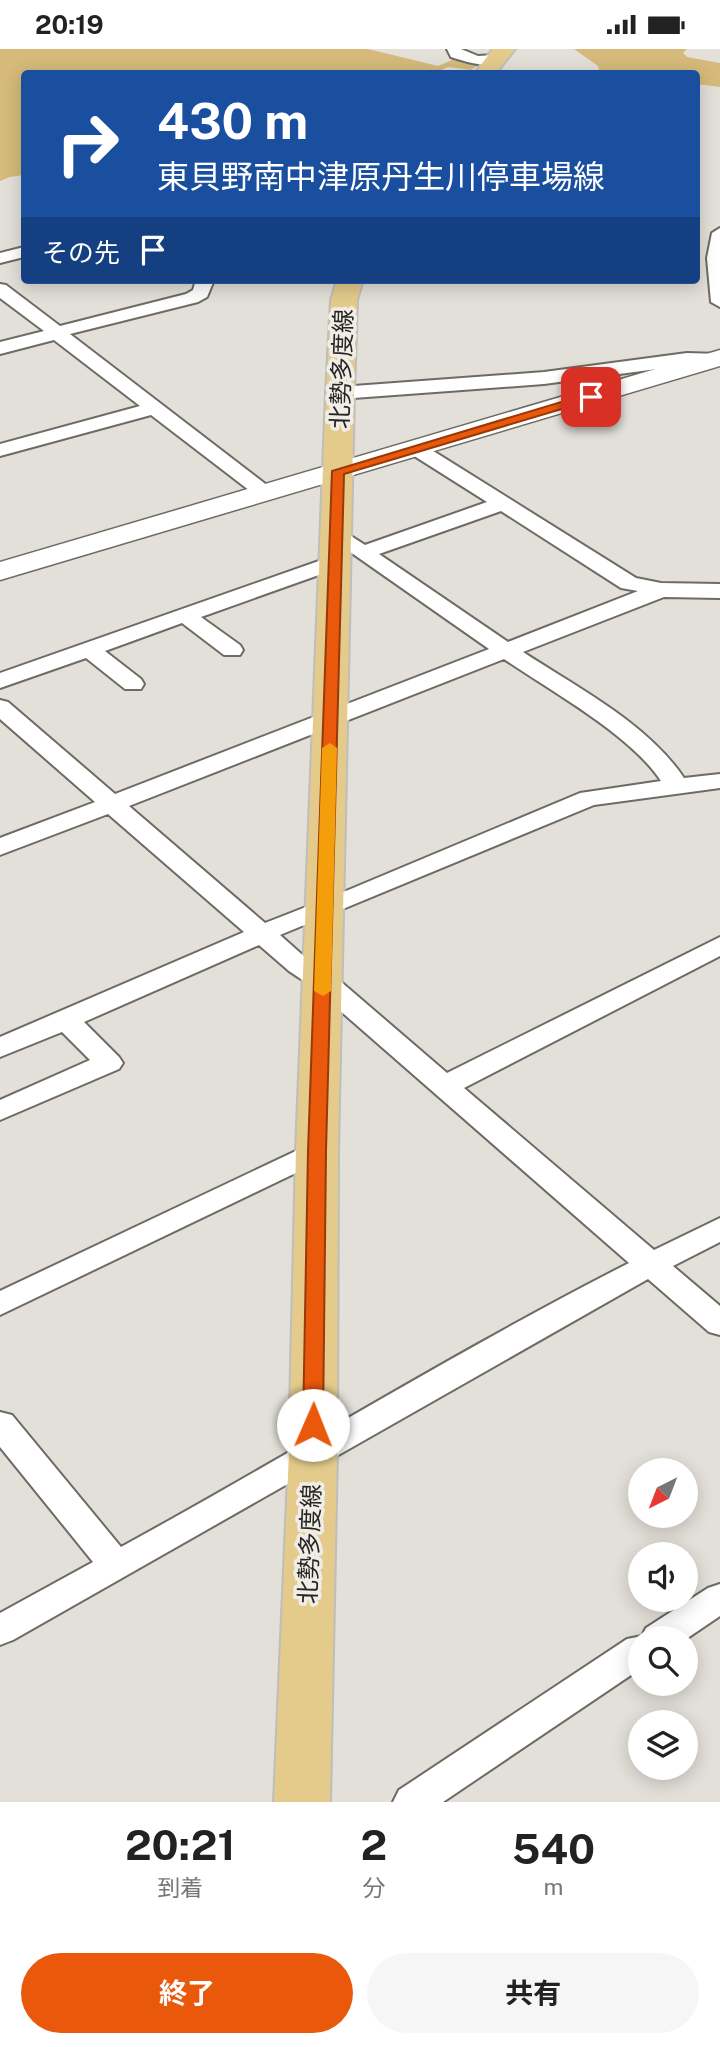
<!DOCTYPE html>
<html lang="ja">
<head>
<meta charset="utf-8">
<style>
	:root { --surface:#fff; --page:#f6f6f6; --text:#222; --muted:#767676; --accent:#ea580c }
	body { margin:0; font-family:"Public Sans","Noto Sans JP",sans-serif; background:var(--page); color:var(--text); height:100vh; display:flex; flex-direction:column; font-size:26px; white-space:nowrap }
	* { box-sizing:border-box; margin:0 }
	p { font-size:23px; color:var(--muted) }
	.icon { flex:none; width:38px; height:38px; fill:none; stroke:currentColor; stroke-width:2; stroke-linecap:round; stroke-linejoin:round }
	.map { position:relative; height:1753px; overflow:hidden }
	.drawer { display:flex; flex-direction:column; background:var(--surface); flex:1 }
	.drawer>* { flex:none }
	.hud { position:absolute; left:21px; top:21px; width:679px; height:214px; border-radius:7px; box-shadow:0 4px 18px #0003; background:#1a4fa0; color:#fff; overflow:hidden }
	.needle { width:46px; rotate:222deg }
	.fabs { position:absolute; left:628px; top:1409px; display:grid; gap:14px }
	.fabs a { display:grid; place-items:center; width:70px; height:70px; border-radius:50%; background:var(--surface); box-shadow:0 4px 18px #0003; font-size:35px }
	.pin { position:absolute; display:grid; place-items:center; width:60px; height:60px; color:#fff; margin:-30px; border-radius:14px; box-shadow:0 4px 10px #0006 }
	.me { position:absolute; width:77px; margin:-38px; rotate:1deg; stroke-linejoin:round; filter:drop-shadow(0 0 5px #0008) }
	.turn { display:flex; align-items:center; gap:24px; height:147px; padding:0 21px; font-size:32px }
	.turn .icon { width:91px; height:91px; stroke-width:2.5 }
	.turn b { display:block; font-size:49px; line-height:60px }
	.then { display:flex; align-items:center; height:66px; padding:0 21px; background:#0003; gap:14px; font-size:26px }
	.eta { display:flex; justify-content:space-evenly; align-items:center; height:119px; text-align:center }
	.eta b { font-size:42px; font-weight:700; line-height:49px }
	.button { display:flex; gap:14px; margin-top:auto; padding:14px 21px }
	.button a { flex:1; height:80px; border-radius:42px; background:var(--accent); color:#fff; font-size:28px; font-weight:700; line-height:80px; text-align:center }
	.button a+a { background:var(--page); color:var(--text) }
	.status { display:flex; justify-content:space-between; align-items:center; height:49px; padding:0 35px; background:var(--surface); direction:ltr }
	.status svg { height:19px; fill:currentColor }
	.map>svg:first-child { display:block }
	.green { fill:#d5ba7b }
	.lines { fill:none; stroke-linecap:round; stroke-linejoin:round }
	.street-casing { stroke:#6d6b64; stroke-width:4 }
	.secondary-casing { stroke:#6d6b64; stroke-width:3 }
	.primary-casing { stroke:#bebebd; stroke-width:4 }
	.street { fill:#fff; fill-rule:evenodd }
	.secondary { fill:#fff; fill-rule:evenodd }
	.primary { fill:#e4cb8c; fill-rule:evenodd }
	.route { fill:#ea580c; stroke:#983908; stroke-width:2 }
	.slow { fill:#f59e0b }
	.labels { text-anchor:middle; stroke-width:7; stroke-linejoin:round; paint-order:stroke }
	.street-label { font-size:24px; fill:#262522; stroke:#f0ede6 }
</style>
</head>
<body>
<div class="status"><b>20:19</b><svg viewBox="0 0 49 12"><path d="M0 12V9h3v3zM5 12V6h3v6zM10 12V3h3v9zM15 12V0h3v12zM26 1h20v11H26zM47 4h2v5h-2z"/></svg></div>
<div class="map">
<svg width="720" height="1753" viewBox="0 0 720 1753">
	<rect width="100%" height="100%" fill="#e3e0d9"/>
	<g class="green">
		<polygon points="0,0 368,0 438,17 452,11 477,14 477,17 471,21 448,18 435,24 24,24 24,126 10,128 0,132"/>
		<polygon points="574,0 687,0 683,4 687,8 720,14 720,38 697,35 696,24 600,24 598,17"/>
	</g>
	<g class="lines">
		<g class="street-casing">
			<g id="street">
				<path d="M447,0H461L478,7L496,6L503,10C489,21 467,13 451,8Z"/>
				<polygon points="720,179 720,258 711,253 707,209 712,184"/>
				<polygon points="24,198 24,208 0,214 0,204"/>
				<polygon points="196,231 214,231 207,248 198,253 70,285 272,440 275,444 272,448 258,448 151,366 0,407 0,395 140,357 54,291 0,305 0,293 44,282 0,249 0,235 6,236 60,277 186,245 193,241"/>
				<polygon points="687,304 720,305 720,315 687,316 544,335 340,350 330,344 340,338 544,323"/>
				<path d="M415,393L422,395L636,529L661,534L720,535V549L664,548L523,603C578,639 647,674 684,729L720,725V739L594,756L280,886L307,910L333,926L447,1024L720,888V907L464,1039L654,1201L720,1169V1193L673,1217L720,1257V1286L709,1283L648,1230L13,1591L0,1596V1564L93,1513L0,1398V1363L12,1366L121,1498C291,1405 456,1302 629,1214L313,938L289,922L259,896L84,973L119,1008L123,1014L119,1020L0,1071V1051L90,1011L62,983L0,1008V988L244,883L108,765L0,806V789L95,753L0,670V651L8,653L115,745L489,600L326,486L329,482H343L365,496L487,453L408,403L405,399L408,395ZM501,462L621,539L638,542L508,593L379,505ZM504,610C551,642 631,686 661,732L580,744L334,847L265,874L129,757Z"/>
				<polygon points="336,506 344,507 347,512 344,517 201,568 240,596 243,601 240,606 224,606 182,574 105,602 141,630 144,635 141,640 125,640 86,609 0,639 0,624"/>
				<polygon points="317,1092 327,1095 332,1102 327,1109 0,1266 0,1242"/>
				<polygon points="720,1535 720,1567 686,1590 640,1589 640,1620 443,1753 393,1753 399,1741 627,1590 642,1587 646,1579 708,1539"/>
			</g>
		</g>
		<g class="secondary-casing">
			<polygon id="secondary" points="720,301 720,317 0,531 0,513"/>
		</g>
		<g class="primary-casing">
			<g id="primary">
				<polygon points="493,0 515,0 496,24 475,24"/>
				<polygon points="337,231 363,231 357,251 354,344 338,1102 337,1403 330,1753 274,1753 289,1403 296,1102 326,344 331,251"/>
			</g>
		</g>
		<use href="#street" class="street"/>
		<use href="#secondary" class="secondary"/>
		<use href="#primary" class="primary"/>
	</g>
	<polygon class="route" points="591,344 597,348 595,350 344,425 326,1102 323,1376 320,1381 313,1383 306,1381 303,1376 308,1102 332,422"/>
	<polygon class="slow" points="330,694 337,699 331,942 323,947 314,942 322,699"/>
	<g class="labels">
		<g class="street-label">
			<text transform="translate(342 320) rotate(-88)" y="8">北勢多度線</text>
			<text transform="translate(310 1495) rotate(-88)" y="8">北勢多度線</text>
		</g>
	</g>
</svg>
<div class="fabs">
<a><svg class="needle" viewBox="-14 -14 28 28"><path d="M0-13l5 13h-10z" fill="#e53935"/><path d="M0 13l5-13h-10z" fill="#767676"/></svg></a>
<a><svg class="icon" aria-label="sound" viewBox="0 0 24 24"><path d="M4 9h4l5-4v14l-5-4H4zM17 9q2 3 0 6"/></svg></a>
<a><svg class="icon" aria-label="search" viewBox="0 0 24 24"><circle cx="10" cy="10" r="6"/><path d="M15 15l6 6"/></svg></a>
<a><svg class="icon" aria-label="layers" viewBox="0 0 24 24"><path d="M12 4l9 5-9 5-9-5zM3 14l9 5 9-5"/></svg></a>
</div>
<div class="pin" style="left:591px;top:348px;background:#d93025"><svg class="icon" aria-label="arrive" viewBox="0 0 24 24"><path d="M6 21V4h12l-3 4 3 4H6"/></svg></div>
<svg class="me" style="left:313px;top:1376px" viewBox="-20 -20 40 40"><circle r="19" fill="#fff"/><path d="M0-13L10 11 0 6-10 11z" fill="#ea580c"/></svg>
<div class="hud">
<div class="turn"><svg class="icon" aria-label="right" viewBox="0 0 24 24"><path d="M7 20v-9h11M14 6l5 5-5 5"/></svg><div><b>430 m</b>東貝野南中津原丹生川停車場線</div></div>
<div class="then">その先<svg class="icon" aria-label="arrive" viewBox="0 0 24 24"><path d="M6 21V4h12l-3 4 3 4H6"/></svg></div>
</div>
</div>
<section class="drawer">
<div class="eta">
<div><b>20:21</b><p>到着</p></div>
<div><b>2</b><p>分</p></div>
<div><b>540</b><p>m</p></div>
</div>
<div class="button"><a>終了</a><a>共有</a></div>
</section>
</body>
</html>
